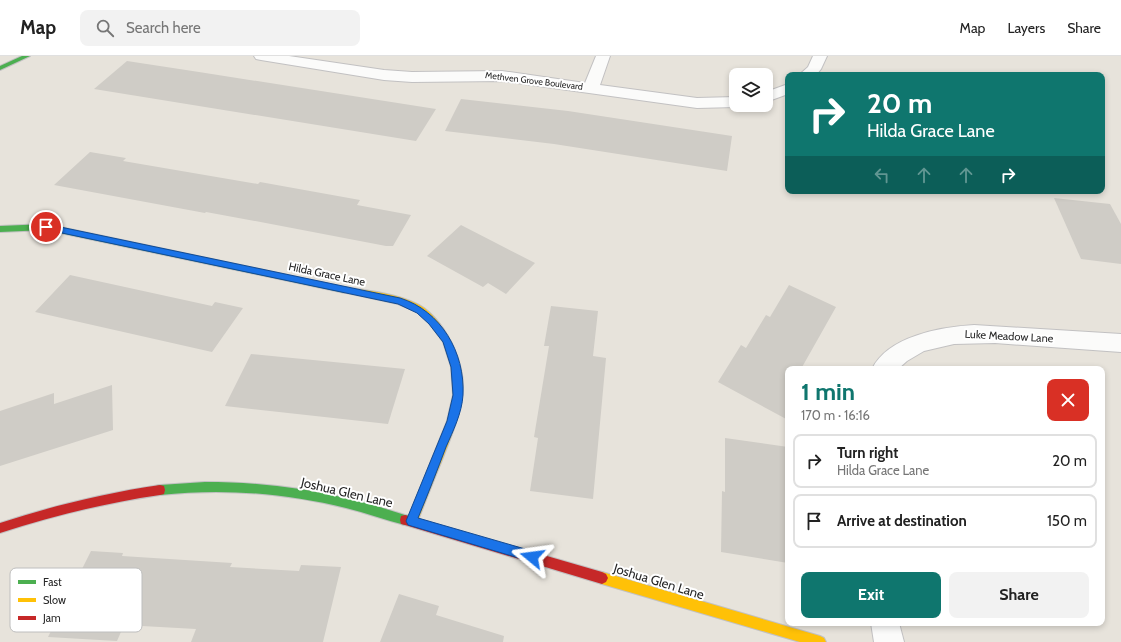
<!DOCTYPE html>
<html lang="en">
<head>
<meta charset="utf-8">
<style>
	:root { --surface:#fff; --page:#f2f2f2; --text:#222; --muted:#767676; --line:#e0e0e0; --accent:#0f766e }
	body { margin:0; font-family:Cabin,sans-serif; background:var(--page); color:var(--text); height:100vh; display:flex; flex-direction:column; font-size:15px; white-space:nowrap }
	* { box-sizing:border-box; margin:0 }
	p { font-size:13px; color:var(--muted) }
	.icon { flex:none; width:22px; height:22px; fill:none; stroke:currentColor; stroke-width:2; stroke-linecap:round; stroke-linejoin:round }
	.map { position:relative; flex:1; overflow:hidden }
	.panel { position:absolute; left:785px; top:310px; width:320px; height:260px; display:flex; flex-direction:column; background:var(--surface); border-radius:8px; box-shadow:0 2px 6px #0003 }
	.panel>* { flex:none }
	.hud { position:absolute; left:785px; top:16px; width:320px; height:122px; border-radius:8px; box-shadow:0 2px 6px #0003; background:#0f766e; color:#fff; overflow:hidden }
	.controls { position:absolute; left:729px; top:12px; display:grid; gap:8px }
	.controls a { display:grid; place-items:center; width:44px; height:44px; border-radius:8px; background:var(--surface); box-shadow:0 2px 6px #0003; font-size:20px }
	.pin { position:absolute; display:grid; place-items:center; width:34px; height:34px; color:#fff; margin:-17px; border:2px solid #fff; border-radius:50%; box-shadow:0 1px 4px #0007 }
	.me { position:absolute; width:44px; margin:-22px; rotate:286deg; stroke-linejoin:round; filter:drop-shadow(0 0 3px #0008) }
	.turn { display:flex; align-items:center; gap:14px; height:84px; padding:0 16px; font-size:18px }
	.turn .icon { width:52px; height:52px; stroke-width:2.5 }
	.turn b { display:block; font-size:28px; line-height:34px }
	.lanes { display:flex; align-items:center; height:38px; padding:0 16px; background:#0003; justify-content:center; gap:20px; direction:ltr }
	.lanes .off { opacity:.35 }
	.round { display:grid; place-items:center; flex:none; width:42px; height:42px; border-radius:8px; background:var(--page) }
	.head { display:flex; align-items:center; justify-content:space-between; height:68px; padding:0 16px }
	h1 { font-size:24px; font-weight:800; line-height:30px; color:var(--accent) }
	.primary-button { display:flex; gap:8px; margin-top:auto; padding:8px 16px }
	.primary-button a { flex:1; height:46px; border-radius:8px; background:var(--accent); color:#fff; font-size:16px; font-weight:800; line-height:46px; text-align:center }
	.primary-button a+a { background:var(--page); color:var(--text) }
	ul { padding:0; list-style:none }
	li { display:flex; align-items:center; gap:12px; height:54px; margin:0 8px 6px; padding:0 8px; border:2px solid var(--line); border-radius:8px }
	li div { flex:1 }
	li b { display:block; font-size:15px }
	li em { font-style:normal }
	header { display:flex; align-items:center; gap:24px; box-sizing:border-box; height:56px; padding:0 20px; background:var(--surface); border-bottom:1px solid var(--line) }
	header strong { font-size:19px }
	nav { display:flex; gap:22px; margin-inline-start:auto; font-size:14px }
	.search { width:280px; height:36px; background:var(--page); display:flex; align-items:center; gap:10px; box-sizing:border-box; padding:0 14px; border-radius:8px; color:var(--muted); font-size:15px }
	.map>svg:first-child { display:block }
	.building { fill:#cfccc6 }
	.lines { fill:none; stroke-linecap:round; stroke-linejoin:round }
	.street-casing { stroke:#c2c1c2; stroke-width:2 }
	.fast-casing { stroke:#c2c1c2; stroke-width:2 }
	.slow-casing { stroke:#c2c1c2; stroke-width:2 }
	.jam-casing { stroke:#c2c1c2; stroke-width:2 }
	.street { fill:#fbfbfa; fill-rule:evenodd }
	.fast { fill:#4caf50; fill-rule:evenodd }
	.slow { fill:#ffc107; fill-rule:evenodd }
	.jam { fill:#c62828; fill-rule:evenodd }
	.route { fill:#1a73e8; stroke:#114b97 }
	.labels { text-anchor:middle; stroke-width:4; stroke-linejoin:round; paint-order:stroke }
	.far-street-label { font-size:9px; fill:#272727; stroke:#fff }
	.street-label { font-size:11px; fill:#272727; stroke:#fff }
	.near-street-label { font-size:13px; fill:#272727; stroke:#fff }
	.key { fill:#fff; stroke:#bebebe; stroke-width:1 }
	.key-label { font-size:11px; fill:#272727 }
</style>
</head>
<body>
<header>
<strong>Map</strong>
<div class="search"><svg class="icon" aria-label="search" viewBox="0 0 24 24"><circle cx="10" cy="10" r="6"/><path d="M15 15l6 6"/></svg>Search here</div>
<nav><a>Map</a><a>Layers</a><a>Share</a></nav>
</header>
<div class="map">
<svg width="1121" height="586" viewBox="0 0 1121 586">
	<rect width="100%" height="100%" fill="#e7e3db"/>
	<g class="building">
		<polygon points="127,5 199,16 436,53 416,85 94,33"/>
		<polygon points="461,43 568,55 732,80 727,115 554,88 445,75"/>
		<polygon points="90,96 126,102 123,105 258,128 260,126 360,144 357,149 411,159 393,190 386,190 271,168 206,156 205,157 54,129"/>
		<polygon points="1054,142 1110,148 1121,168 1121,208 1081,203"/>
		<polygon points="461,169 496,187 535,207 506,238 488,227 483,231 427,200"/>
		<polygon points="70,219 212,250 215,246 243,252 212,296 35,256"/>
		<polygon points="789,229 836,251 801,313 788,313 788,364 718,326 741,289 746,292 766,259 770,261"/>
		<polygon points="551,250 598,255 593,300 606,302 593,443 530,435 538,382 534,381 549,290 544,290"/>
		<polygon points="251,298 354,308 405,313 388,368 225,350"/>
		<polygon points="112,329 113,374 0,410 0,355 54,337 54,348"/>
		<polygon points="725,382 788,391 788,507 721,496 722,435 725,436"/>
		<polygon points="91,495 123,497 122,500 232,507 230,511 299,515 301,509 341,511 323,586 191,586 196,573 124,569 117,585 48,581"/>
		<polygon points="399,538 439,550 436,559 504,580 503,586 380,586"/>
	</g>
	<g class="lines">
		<g class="street-casing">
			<g id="street">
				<polygon points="254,0 289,0 384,14 412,16 502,15 585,27 596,0 610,0 600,29 697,42 736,41 736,49 742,49 736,51 697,52 502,25 412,26 384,24 261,4 256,3"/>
				<polygon points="813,0 827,0 821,13 816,19 799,19 808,11"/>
				<polygon points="788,28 788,38 766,46 766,36"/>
				<path d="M974,269L1121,278V296L995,287L954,288L924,295L907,305L898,313H872C888,280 941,271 974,269Z"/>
				<polygon points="871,567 899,567 904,586 874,586"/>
			</g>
		</g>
		<g class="fast-casing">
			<g id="fast">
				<polygon points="22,0 30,0 0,14 0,10"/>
				<polygon points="46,168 345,231 349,234 345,237 46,174 0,176 0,170"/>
				<path d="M205,426C252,426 299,431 346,442C366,446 385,453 405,459L409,460L410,464L409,468L405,469C385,464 366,457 346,452C285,437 223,432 160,439L156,438L155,434L156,430L160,429Z"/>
			</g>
		</g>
		<g class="slow-casing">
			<g id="slow">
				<path d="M345,231C369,235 404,238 424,252C448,270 467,311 462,340C459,363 450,383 442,404C433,425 425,447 416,469L412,470L408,469L407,465L447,365L453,339L451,311L443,286L429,267L417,256L398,248L342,236L341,234Z"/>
				<polygon points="602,516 820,580 824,582 826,586 800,586 602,528 598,526 596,522 598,518"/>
			</g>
		</g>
		<g class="jam-casing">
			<g id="jam">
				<path d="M160,429L164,430L165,434L164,438L160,439C105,447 52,460 0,477V467C52,450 105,437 160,429Z"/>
				<polygon points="405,459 602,516 606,518 608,522 606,526 602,528 405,469 401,468 400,464 401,460"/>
			</g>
		</g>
		<use href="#street" class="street"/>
		<use href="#fast" class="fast"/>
		<use href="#slow" class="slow"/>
		<use href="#jam" class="jam"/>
	</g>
	<path class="route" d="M46,168L400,242C441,255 465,296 463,339C462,357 453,375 446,391C437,415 428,438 418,462L532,495L536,497L538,501L536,505L532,506L408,469L406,465L447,365L453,339L451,311L443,286L429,268L417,257L398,248L43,173L42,171Z"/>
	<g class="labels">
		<g class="far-street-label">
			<text transform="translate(534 25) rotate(7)" y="3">Methven Grove Boulevard</text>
		</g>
		<g class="street-label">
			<text transform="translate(327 218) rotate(12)" y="4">Hilda Grace Lane</text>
			<text transform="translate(1009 280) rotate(3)" y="4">Luke Meadow Lane</text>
		</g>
		<g class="near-street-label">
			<text transform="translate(347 436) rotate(13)" y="5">Joshua Glen Lane</text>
			<text transform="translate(659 525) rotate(17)" y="5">Joshua Glen Lane</text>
		</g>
	</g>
	<rect x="10" y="512" width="132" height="64" rx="6" class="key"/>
	<rect x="18" y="524" width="18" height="4" fill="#4caf50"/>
	<rect x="18" y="542" width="18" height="4" fill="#ffc107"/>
	<rect x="18" y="560" width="18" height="4" fill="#c62828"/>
	<g class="key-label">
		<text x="43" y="530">Fast</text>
		<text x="43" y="548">Slow</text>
		<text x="43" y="566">Jam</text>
	</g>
</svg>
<div class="controls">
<a><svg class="icon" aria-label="layers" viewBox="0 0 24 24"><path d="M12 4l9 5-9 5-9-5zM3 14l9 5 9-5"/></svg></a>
</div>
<div class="pin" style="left:46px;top:171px;background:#d93025"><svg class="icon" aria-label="arrive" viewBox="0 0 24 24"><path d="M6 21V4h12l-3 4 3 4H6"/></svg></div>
<svg class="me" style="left:532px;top:501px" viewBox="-20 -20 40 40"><path d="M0-17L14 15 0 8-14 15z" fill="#1a73e8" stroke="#fff" stroke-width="4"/></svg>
<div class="hud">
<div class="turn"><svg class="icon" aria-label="right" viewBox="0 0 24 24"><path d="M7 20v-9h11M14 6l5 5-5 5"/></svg><div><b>20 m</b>Hilda Grace Lane</div></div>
<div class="lanes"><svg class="icon off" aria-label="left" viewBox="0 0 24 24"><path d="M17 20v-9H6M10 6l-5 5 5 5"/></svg><svg class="icon off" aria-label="ahead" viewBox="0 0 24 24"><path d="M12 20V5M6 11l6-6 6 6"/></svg><svg class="icon off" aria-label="ahead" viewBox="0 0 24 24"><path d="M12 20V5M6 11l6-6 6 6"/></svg><svg class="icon" aria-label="right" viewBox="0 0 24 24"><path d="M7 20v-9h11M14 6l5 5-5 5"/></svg></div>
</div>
<section class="panel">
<div class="head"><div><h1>1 min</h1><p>170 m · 16:16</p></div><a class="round" style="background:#d93025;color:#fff"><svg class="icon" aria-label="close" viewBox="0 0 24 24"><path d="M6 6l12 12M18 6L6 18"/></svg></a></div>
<ul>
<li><svg class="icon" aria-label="right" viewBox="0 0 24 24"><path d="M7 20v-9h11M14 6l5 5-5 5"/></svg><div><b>Turn right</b><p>Hilda Grace Lane</p></div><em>20 m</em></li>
<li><svg class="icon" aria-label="arrive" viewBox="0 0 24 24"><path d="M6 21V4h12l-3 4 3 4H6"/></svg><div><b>Arrive at destination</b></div><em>150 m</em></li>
</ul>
<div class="primary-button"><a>Exit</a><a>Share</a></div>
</section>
</div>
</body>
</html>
